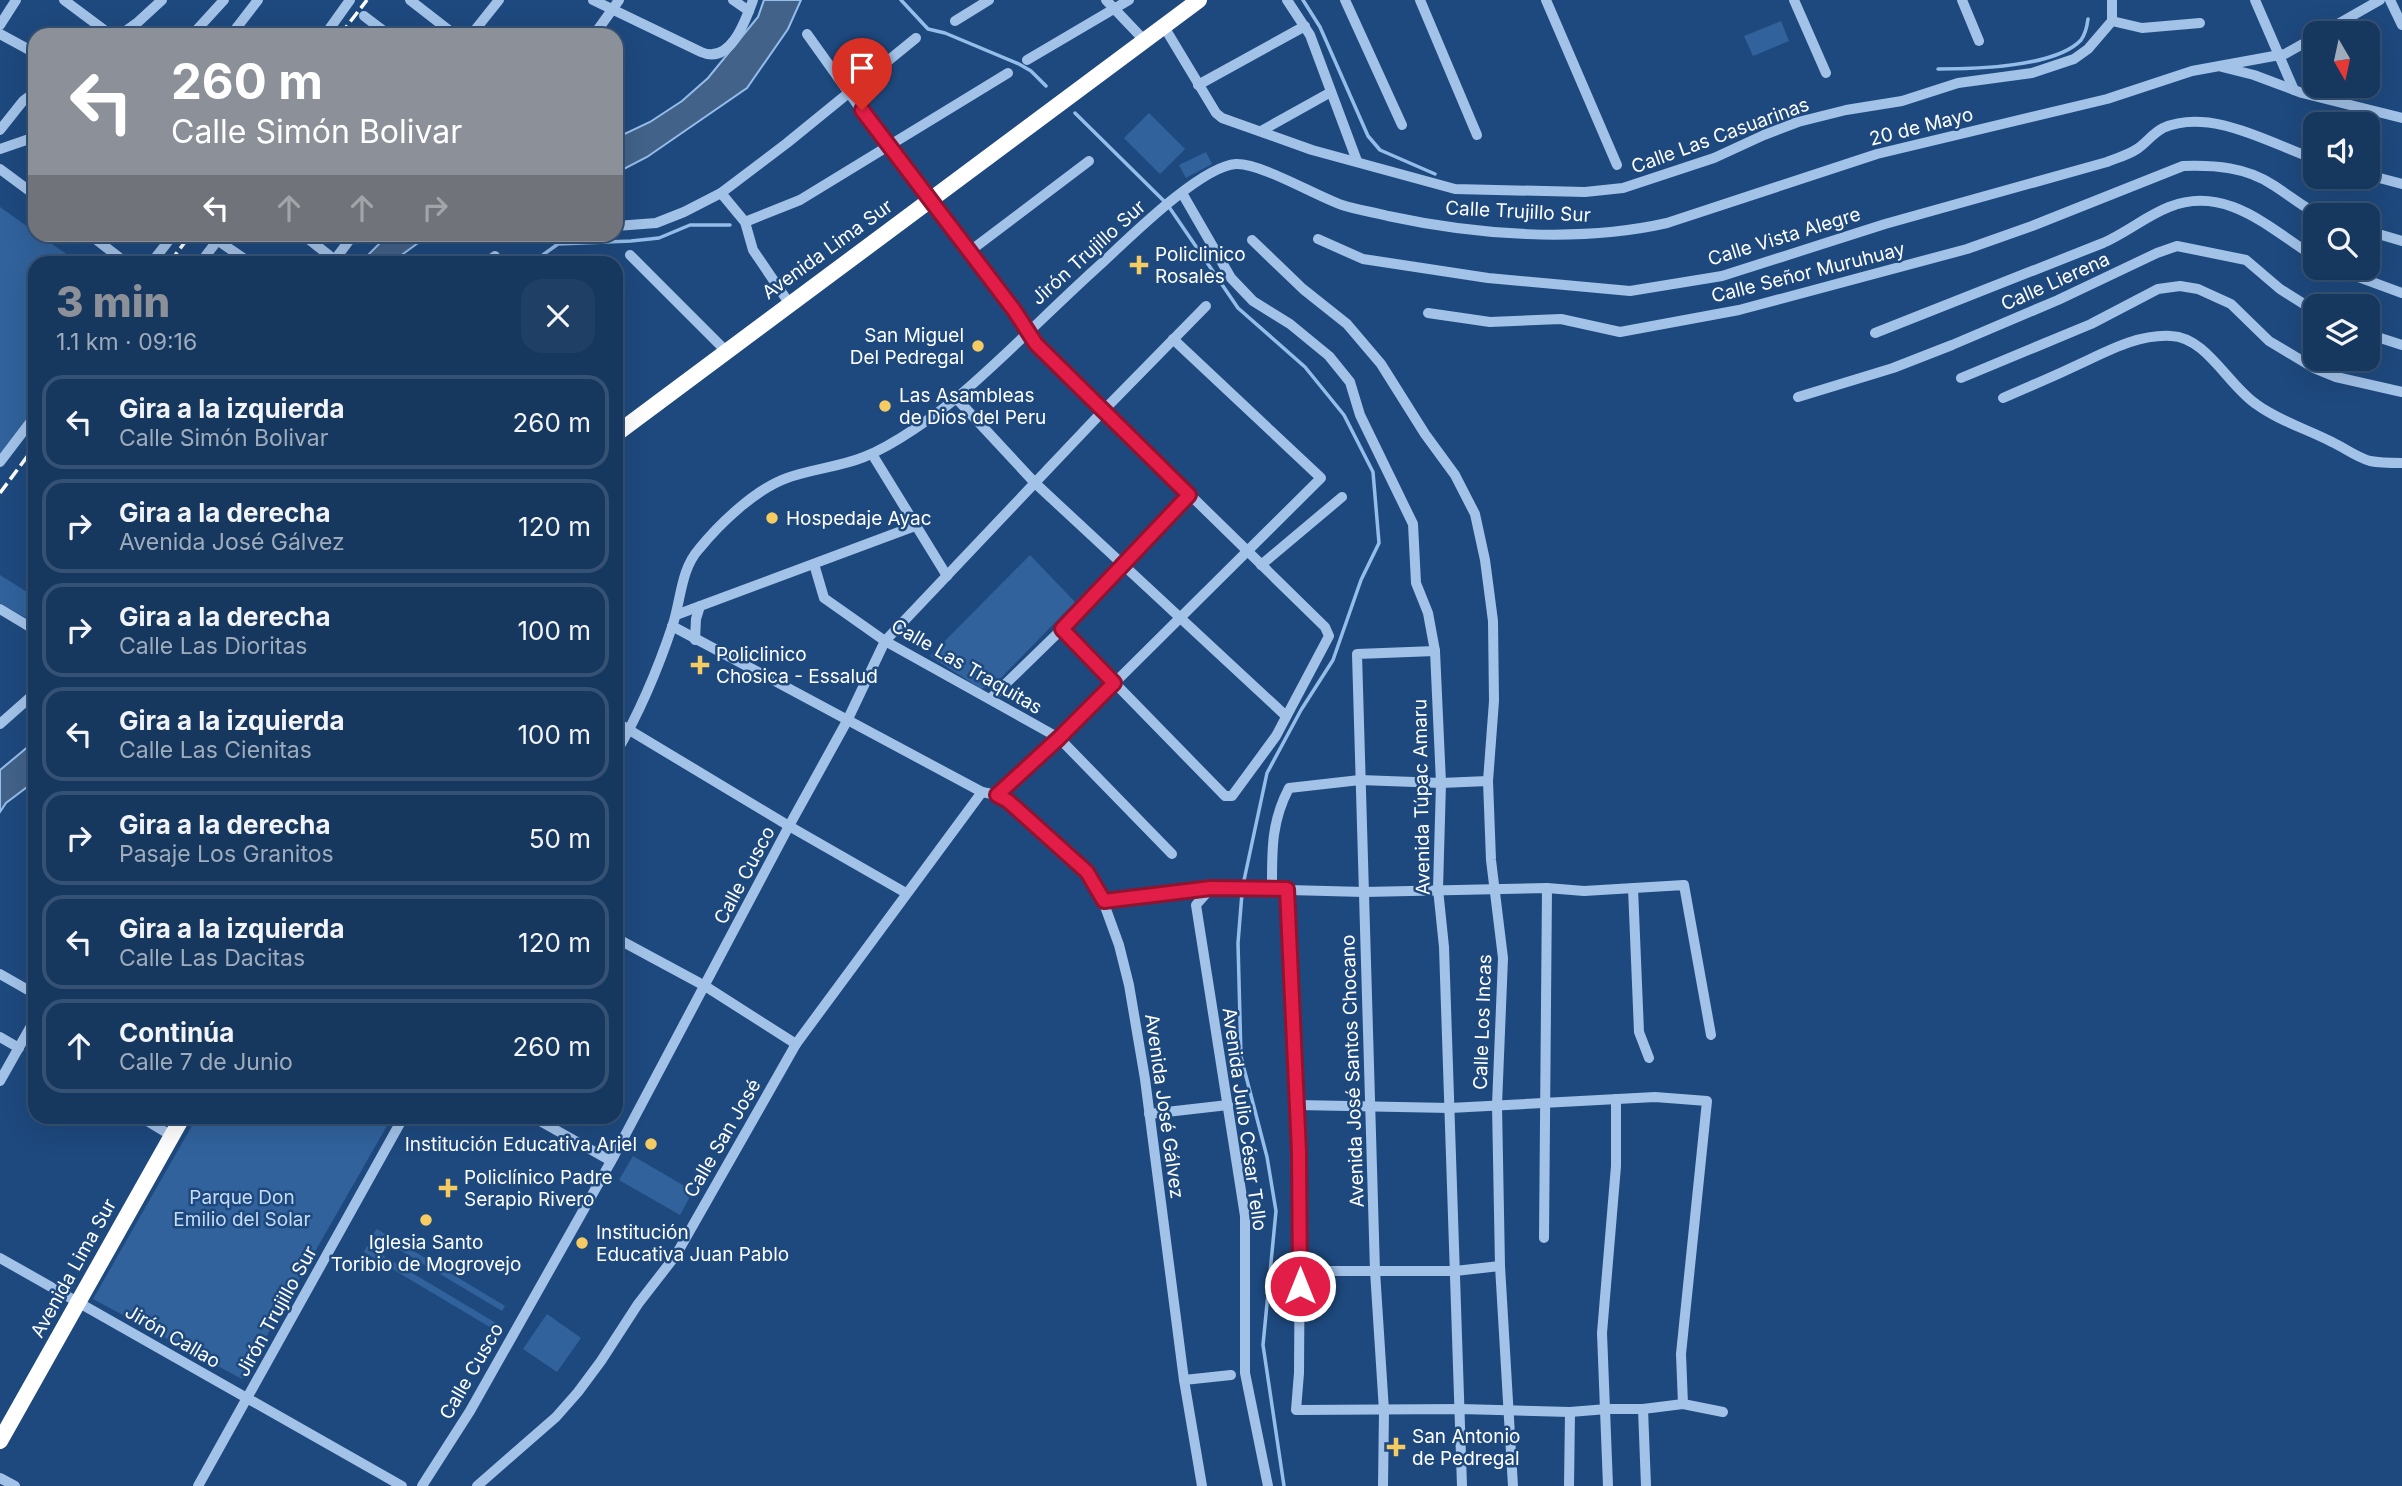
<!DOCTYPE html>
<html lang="es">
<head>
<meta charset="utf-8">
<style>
	:root { --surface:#16375e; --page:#1f3f64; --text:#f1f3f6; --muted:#9eacbc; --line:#355173; --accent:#8c9099 }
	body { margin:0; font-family:Inter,sans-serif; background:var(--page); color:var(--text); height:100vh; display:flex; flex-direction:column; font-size:26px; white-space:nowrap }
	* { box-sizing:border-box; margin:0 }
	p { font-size:23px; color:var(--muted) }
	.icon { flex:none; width:38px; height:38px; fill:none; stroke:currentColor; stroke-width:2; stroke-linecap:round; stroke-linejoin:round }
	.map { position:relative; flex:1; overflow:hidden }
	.details { position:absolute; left:28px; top:256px; width:595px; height:868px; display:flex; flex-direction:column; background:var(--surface); border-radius:21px; box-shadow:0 7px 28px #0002,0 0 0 2px var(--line) }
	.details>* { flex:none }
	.banner { position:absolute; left:28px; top:28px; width:595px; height:214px; border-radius:21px; box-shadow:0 7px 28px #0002,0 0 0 2px var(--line); background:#8c9099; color:#fff; overflow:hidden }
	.needle { width:46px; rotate:171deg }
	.tools { position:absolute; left:2303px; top:21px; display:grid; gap:14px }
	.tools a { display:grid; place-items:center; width:77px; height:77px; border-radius:14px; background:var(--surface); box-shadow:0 7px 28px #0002,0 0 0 2px var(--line); font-size:35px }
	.pin { position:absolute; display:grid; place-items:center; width:60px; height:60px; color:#fff; margin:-72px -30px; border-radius:50% 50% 50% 0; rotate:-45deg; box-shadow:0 0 7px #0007 }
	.pin .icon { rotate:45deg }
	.me { position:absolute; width:77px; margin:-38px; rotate:0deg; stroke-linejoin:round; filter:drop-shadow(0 0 5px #0008) }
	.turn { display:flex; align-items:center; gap:24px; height:147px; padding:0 28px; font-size:32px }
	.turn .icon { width:91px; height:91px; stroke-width:2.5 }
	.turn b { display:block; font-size:49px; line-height:60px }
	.lanes { display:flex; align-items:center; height:66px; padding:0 28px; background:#0003; justify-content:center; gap:35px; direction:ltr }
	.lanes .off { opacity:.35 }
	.round { display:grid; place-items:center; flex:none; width:74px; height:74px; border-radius:21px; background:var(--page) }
	.summary { display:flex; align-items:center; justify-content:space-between; height:119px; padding:0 28px }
	h1 { font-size:42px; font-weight:800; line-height:52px; color:var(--accent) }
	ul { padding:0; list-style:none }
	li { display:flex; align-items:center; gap:21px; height:94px; margin:0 14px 10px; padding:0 14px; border:4px solid var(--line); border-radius:21px }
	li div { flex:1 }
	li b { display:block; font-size:26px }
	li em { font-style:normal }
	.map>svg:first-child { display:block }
	.green { fill:#31629c }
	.water { fill:#426289; stroke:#95bde9; stroke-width:2 }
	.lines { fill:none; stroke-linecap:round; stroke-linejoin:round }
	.stream { stroke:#95bde9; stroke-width:3.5 }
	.minor { stroke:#a2c2e8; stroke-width:10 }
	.highway { stroke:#fff; stroke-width:16 }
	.rail { stroke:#fff; stroke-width:3.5; stroke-dasharray:12 5; stroke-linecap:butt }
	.route-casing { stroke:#92132f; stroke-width:18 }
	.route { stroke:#e11d48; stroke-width:12 }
	.poi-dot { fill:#f6cb61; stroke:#1e497e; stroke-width:2.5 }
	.labels { text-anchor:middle; stroke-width:5; stroke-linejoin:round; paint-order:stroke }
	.street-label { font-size:19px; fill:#fff; stroke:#1e497e }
	.poi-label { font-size:19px; fill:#fff; stroke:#1e497e; text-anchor:start }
	.park-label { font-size:19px; fill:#c6dcf6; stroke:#1e497e }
</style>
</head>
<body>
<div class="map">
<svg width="2402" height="1486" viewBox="0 0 2402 1486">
	<rect width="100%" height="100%" fill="#1e497e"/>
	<g class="green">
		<polygon points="1781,21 1789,41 1753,56 1744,36"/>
		<polygon points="1149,113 1185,149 1160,174 1124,138"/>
		<polygon points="1206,152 1212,164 1186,178 1179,165"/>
		<polygon points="0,207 35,232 35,234 39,235 78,262 35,262 35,410 0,456"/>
		<polygon points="1030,555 1075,602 995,684 981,689 930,656"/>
		<polygon points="0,575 35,597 35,623 0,603"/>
		<polygon points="197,1117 392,1117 242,1379 93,1299"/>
		<polygon points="633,1156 693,1191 680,1215 619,1180"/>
		<polygon points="377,1229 505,1306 502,1311 373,1234"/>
		<polygon points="367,1246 496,1323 493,1329 364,1252"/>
		<polygon points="547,1314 581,1338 557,1372 523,1349"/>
	</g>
	<g class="water">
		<polygon points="764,0 801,0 788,29 747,88 647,157 616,173 616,138 650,122 682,101 708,78 758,17"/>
		<polygon points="389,234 429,234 429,235 392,262 361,262"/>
		<polygon points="35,741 35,781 6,803 0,812 0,770"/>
	</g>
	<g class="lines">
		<g class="stream">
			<polyline points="901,0 928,29 945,33 1019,64 1031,71 1046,86"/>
			<polyline points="1303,0 1320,27 1368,136 1380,150 1435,174"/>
			<path d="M1938,69C1973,69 2056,67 2081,40C2086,33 2087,27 2088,19"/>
			<polyline points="1075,113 1167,204 1238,308 1305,367 1344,415 1373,472 1379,543 1361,580 1333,660 1301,710 1267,773 1243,885"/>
			<polyline points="533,262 558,244 631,241 659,238 690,225 730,225"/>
			<polyline points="1242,893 1238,943 1241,1057 1267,1157 1276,1211 1263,1345 1284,1486"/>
		</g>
		<g class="minor">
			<polyline points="64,0 111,35"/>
			<polyline points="410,0 455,35"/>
			<path d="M593,0L701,52C730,65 745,22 753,0"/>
			<polyline points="733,0 749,11"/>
			<polyline points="1106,0 1144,40"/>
			<polyline points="1287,0 1310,35 1357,161"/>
			<polyline points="1345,0 1402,125"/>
			<polyline points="1420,0 1477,135"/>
			<polyline points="1546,0 1617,165"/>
			<polyline points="1794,0 1826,73"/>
			<polyline points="1962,0 1979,41"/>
			<polyline points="2255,0 2294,90"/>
			<polyline points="2390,0 2402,25"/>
			<polyline points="364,16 389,35"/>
			<polyline points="955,21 989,0"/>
			<polyline points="2112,21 2142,28 2200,23"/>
			<polyline points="0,25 16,0"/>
			<polyline points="1163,25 1216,113 1222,118 1312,150 1455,189 1585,192 1623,188 1714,158 1764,135 1798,122 1846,110 1902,101 1958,83 2032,73 2074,59 2088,49 2112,21 2112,0"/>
			<polyline points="2322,33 2380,0"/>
			<polyline points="0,34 35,53"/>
			<polyline points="807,34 887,146 931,199 1029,330 1036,344 1325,627 1329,636 1276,736 1232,796 1225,796 1062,629"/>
			<polyline points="120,35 138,22 162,0"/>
			<polyline points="192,35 224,0"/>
			<polyline points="231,35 258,0"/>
			<polyline points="325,35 350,0"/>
			<polyline points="471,35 499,0"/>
			<polyline points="594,35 619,0"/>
			<polyline points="1027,60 1129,0"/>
			<polyline points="2222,67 2254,75 2302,93 2402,118"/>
			<polyline points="1198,85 1305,26"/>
			<polyline points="0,130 23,101 35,92"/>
			<polyline points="1261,131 1331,92"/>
			<polyline points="0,149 35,137"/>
			<polyline points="0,169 35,195"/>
			<polyline points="2368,175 2402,184"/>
			<polyline points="721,193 745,222 753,250 789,303"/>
			<polyline points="1182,193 1231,278 1253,301 1290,324 1329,356 1350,382 1360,415 1413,524 1416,583 1428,613 1435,651 1441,783 1438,889 1444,947 1462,1486"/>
			<polyline points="745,222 800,200 1008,73"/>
			<polyline points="616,226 656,223 684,212 721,193 787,143 916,38"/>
			<polyline points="2368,231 2402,241"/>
			<polyline points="89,234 125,262"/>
			<polyline points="302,234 335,260"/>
			<path d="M1318,239L1363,259L1488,278L1630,291L1722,276L1885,224L2107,162C2117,158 2128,155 2137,149C2146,143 2153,133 2163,128C2211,107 2271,144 2315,159"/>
			<polyline points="217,240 249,262"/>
			<polyline points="1252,240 1303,289 1347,324 1381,364 1425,434 1455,475 1475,514 1485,560 1493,621 1494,701 1488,781 1491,860 1503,958 1497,1105 1500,1266 1513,1486"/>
			<polyline points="970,251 1089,161"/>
			<polyline points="630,255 726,351"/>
			<polyline points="152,262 174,234"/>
			<polyline points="201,262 220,237"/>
			<polyline points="333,262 354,234"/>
			<polyline points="487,262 495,256"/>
			<polyline points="2334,268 2402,293"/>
			<path d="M1428,313L1490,322L1561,319L1620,332L1739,310L1967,249L2032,226L2183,166C2215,165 2246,167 2273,185C2289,195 2303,207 2319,215"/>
			<path d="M1875,333L2103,243C2126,233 2146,216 2169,207C2227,184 2271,230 2315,257"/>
			<polyline points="2368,334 2402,345"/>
			<polyline points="1961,378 2091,324 2158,289 2180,286 2198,289 2231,304 2269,341 2314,368 2336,377 2402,392"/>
			<polyline points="1798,397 1893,368 1952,345 2058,300 2157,253 2177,246 2246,260 2280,289 2315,311"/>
			<polyline points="956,398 1035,483 1286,716"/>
			<path d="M2003,398C2025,388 2048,379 2071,368C2103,354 2135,334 2171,336C2206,337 2228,385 2256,404C2279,421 2307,429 2332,442C2345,448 2356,457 2370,461C2380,463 2392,463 2402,463"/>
			<polyline points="872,454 947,576"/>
			<polyline points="0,462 35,416"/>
			<polyline points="814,564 824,598 885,641 1059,738 1172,854"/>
			<polyline points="1261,565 1342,497"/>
			<polyline points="0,609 35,630"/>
			<polyline points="676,615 915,526"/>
			<polyline points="672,626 982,792 997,795 1008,801 1087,872 1099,890 1119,945 1129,985 1145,1079 1184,1380 1202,1486"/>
			<polyline points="695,640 696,619 700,606"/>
			<polyline points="990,699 1062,629 1189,495"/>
			<polyline points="616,722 789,826 906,893"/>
			<polyline points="0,724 35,693"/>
			<path d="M616,753C640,712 658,669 673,624C681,599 681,569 699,549C720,523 756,489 787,478C812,469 839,467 864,457C894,445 935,416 960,395C1009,353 1054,306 1102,263C1129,238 1201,166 1236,164C1261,163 1316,196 1342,205C1357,210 1373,212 1388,216C1476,235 1579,243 1667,223L1877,154L2107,99L2192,71L2285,54L2315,37"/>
			<polyline points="997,795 1059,738 1321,478 1173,339"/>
			<polyline points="1211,888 1196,905 1245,1216 1245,1373 1268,1486"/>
			<path d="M1272,888C1272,851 1271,822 1289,788L1360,780L1441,783L1488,781"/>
			<polyline points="1633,888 1639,1032 1649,1058"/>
			<polyline points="1287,889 1300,1223 1299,1373 1296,1410 1460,1409 1570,1412 1607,1409 1643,1409 1683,1404 1723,1412"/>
			<polyline points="1104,901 1211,888 1364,892 1547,888 1584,891 1684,885 1711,1035"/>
			<polyline points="616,938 705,986 796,1044"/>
			<polyline points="0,974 35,994"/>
			<polyline points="0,1037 19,1048"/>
			<polyline points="0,1081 35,1019"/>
			<polyline points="1297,1105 1450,1108 1655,1097 1707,1101 1681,1354 1683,1404"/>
			<polyline points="1149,1114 1228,1105"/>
			<polyline points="139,1116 172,1136"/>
			<polyline points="531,1116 611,1161"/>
			<polyline points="1544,1238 1547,888"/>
			<polyline points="0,1258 402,1486"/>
			<polyline points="1300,1271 1455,1271 1500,1266"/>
			<polyline points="1184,1380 1231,1375"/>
			<polyline points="1643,1409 1646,1486"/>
			<polyline points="0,1478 15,1486"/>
			<polyline points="198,1486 404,1116"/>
			<polyline points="422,1486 470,1411 614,1156 789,826 847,721 885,641 1103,411 1206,306"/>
			<polyline points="477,1486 556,1417 578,1392 601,1361 638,1304 676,1255 796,1044 982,792"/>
			<polyline points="1383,1486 1384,1411 1375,1271 1357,654 1435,651"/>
			<polyline points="1569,1486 1570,1412"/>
			<polyline points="1608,1486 1602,1333 1616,1166 1616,1099"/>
		</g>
		<g class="highway">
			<polyline points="616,434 1199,0"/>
			<polyline points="0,1441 183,1116"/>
		</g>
		<g class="rail">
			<polyline points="340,35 367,0"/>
			<polyline points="170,262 191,234"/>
			<polyline points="0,493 35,446"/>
		</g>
	</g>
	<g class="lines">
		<g class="route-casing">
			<polyline id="route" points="862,110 1014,310 1036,344 1189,495 1062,629 1114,683 1059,738 997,795 1008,801 1087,872 1104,901 1211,888 1287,889 1299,1152 1300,1286"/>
		</g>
		<use href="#route" class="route"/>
	</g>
	<g class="poi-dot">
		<path d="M1135.5 254.5h7v7h7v7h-7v7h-7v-7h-7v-7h7z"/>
		<circle cx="978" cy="346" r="7"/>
		<circle cx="885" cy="406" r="7"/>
		<circle cx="772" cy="518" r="7"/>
		<path d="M696.5 654.5h7v7h7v7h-7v7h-7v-7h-7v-7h7z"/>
		<circle cx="651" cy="1144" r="7"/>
		<path d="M444.5 1177.5h7v7h7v7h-7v7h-7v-7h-7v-7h7z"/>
		<circle cx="426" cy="1220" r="7"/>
		<circle cx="582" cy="1243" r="7"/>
		<path d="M1392.5 1436.5h7v7h7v7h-7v7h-7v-7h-7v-7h7z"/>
	</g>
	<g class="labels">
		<g class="street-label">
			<text transform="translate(1921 126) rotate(-14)" y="7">20 de Mayo</text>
			<text transform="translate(1720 135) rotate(-20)" y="7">Calle Las Casuarinas</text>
			<text transform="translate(1518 211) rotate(3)" y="7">Calle Trujillo Sur</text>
			<text transform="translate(1784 236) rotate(-17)" y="7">Calle Vista Alegre</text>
			<text transform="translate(827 249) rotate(-36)" y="7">Avenida Lima Sur</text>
			<text transform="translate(1088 252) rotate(-42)" y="7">Jirón Trujillo Sur</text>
			<text transform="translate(1808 272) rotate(-14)" y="7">Calle Señor Muruhuay</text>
			<text transform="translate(2055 281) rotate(-24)" y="7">Calle Lierena</text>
			<text transform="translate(967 666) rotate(30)" y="7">Calle Las Traquitas</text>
			<text transform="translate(1421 797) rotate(-91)" y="7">Avenida Túpac Amaru</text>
			<text transform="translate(744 875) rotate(-62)" y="7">Calle Cusco</text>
			<text transform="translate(1482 1022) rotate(-88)" y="7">Calle Los Incas</text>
			<text transform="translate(1352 1071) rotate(-92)" y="7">Avenida José Santos Chocano</text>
			<text transform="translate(1165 1106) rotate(82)" y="7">Avenida José Gálvez</text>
			<text transform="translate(1245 1119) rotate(82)" y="7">Avenida Julio César Tello</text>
			<text transform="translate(722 1138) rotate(-60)" y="7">Calle San José</text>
			<text transform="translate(73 1268) rotate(-61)" y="7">Avenida Lima Sur</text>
			<text transform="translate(276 1311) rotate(-61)" y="7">Jirón Trujillo Sur</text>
			<text transform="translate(173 1336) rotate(30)" y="7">Jirón Callao</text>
			<text transform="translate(471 1371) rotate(-60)" y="7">Calle Cusco</text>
		</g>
		<g class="poi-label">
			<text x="1155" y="261">Policlinico<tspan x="1155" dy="22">Rosales</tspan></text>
			<text x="964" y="342" text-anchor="end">San Miguel<tspan x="964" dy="22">Del Pedregal</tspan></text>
			<text x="899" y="402">Las Asambleas<tspan x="899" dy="22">de Dios del Peru</tspan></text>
			<text x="786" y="525">Hospedaje Ayac</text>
			<text x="716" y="661">Policlinico<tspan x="716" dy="22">Chosica - Essalud</tspan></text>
			<text x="637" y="1151" text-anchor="end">Institución Educativa Ariel</text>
			<text x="464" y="1184">Policlínico Padre<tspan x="464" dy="22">Serapio Rivero</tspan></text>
			<text x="596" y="1239">Institución<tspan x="596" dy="22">Educativa Juan Pablo</tspan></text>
			<text x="426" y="1249" text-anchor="middle">Iglesia Santo<tspan x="426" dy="22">Toribio de Mogrovejo</tspan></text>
			<text x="1412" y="1443">San Antonio<tspan x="1412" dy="22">de Pedregal</tspan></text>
		</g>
		<g class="park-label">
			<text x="242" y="1204">Parque Don<tspan x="242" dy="22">Emilio del Solar</tspan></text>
		</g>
	</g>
</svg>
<div class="tools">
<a><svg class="needle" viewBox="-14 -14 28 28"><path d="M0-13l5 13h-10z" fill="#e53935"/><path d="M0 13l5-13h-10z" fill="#9eacbc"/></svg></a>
<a><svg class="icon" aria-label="sound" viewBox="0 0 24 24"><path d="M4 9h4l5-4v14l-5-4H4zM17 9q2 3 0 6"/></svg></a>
<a><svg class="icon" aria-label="search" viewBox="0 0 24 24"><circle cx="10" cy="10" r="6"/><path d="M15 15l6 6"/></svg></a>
<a><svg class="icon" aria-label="layers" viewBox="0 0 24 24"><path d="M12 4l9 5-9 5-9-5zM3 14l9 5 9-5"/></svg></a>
</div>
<div class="pin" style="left:862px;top:110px;background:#d93025"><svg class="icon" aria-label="arrive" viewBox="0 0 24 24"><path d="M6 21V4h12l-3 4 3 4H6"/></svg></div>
<svg class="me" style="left:1300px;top:1286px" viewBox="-20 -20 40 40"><circle r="17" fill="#e11d48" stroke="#fff" stroke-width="3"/><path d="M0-11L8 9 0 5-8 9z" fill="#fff"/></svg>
<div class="banner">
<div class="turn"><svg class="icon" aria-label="left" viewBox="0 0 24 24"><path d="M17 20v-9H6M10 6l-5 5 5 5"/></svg><div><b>260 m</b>Calle Simón Bolivar</div></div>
<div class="lanes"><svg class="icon" aria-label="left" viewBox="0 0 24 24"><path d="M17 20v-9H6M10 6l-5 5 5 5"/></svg><svg class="icon off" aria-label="ahead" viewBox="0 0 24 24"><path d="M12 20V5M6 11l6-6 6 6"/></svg><svg class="icon off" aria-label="ahead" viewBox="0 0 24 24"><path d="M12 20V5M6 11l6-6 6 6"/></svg><svg class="icon off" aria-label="right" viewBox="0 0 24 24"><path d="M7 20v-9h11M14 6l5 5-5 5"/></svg></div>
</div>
<section class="details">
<div class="summary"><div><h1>3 min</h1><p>1.1 km · 09:16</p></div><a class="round"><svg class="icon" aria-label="close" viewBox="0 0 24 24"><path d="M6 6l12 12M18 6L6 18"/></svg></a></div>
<ul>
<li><svg class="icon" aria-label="left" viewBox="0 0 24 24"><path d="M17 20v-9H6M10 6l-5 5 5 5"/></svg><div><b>Gira a la izquierda</b><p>Calle Simón Bolivar</p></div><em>260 m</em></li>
<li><svg class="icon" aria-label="right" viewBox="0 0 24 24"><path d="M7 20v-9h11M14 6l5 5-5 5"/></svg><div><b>Gira a la derecha</b><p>Avenida José Gálvez</p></div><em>120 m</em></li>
<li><svg class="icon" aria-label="right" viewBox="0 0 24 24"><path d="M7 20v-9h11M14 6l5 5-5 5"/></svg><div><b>Gira a la derecha</b><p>Calle Las Dioritas</p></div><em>100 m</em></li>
<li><svg class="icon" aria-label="left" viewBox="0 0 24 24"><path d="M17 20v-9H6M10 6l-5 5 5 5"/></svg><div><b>Gira a la izquierda</b><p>Calle Las Cienitas</p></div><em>100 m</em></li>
<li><svg class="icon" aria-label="right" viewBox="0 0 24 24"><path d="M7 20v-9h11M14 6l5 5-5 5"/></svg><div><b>Gira a la derecha</b><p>Pasaje Los Granitos</p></div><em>50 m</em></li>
<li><svg class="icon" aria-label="left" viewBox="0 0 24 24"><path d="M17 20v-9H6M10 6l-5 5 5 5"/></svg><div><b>Gira a la izquierda</b><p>Calle Las Dacitas</p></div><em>120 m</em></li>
<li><svg class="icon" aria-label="ahead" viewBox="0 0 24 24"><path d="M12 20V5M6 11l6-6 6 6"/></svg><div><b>Continúa</b><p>Calle 7 de Junio</p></div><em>260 m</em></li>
</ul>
</section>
</div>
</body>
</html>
